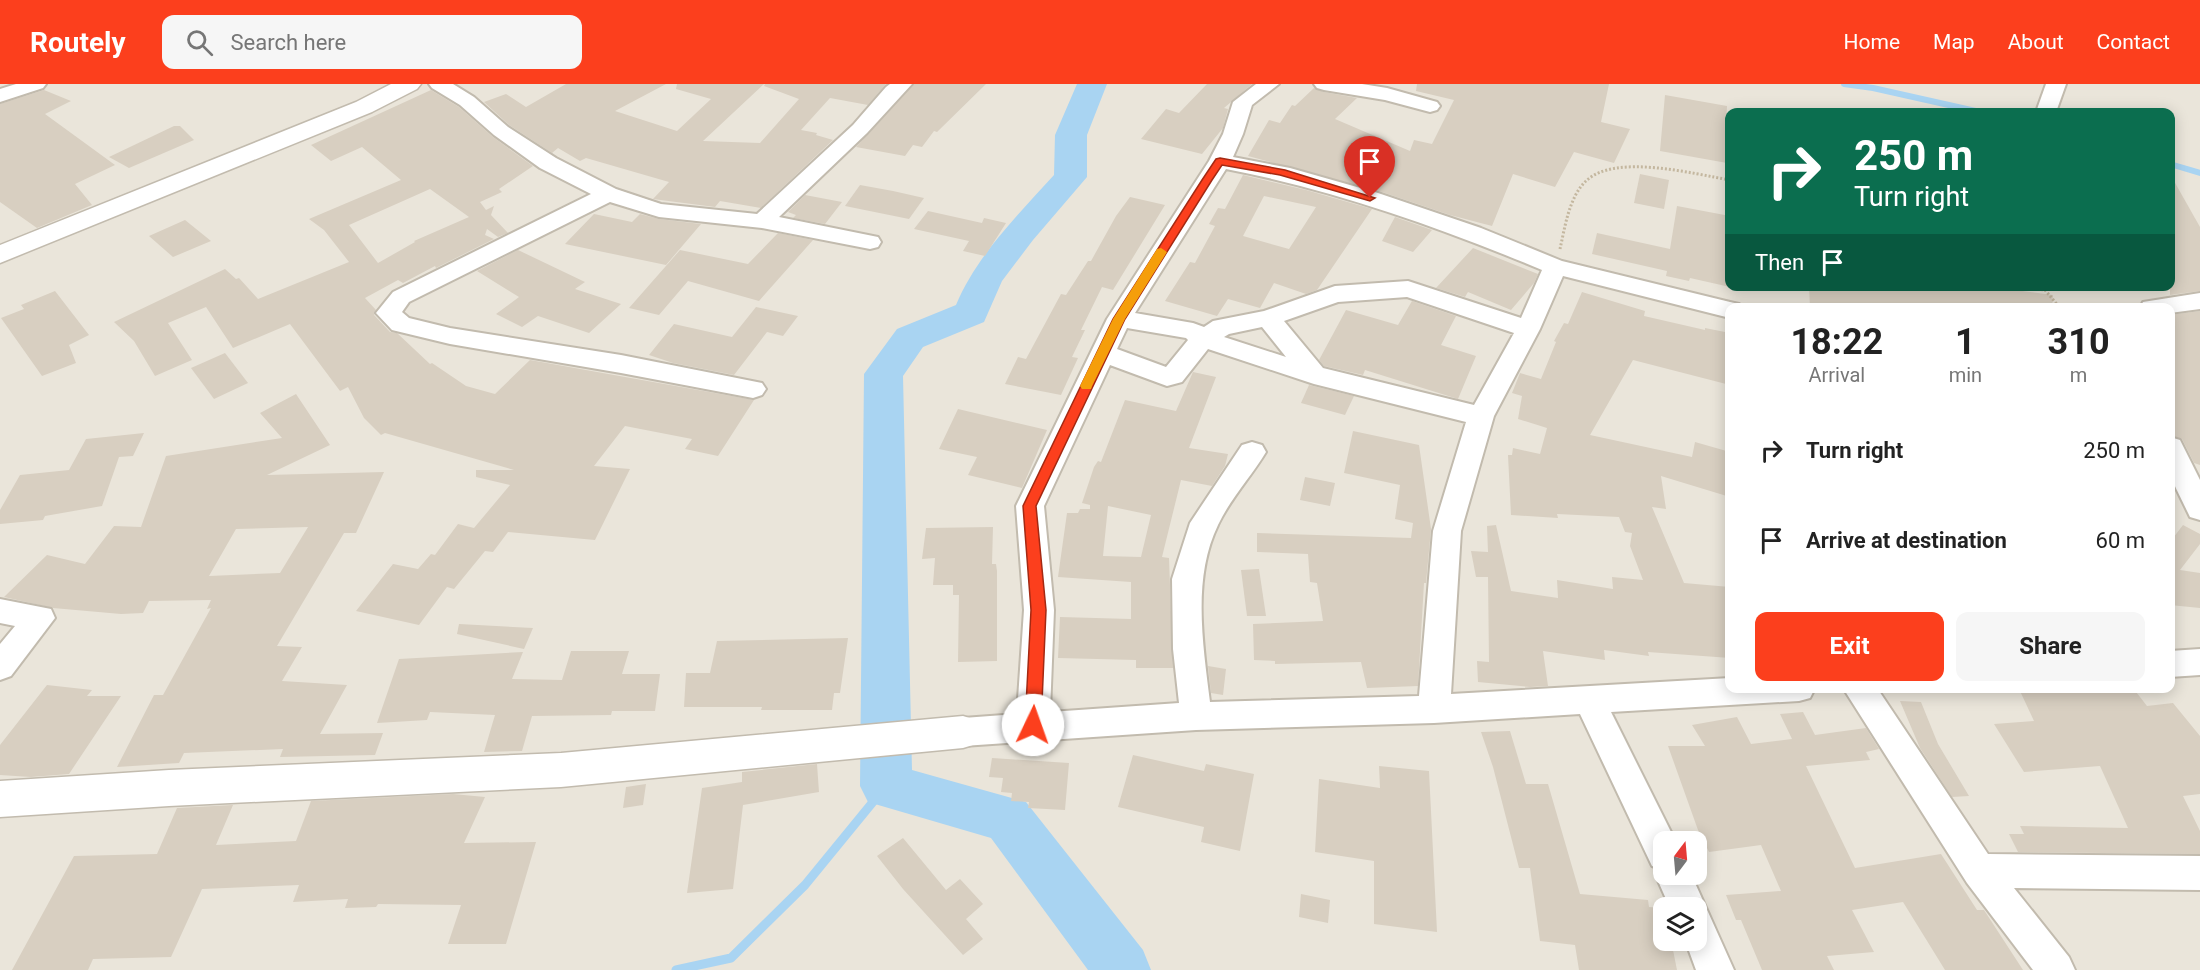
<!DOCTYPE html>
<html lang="en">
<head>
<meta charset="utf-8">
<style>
	:root { --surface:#fff; --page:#f6f6f6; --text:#222; --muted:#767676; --accent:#fc3f1d }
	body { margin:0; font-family:Roboto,sans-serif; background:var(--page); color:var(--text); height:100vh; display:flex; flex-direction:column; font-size:22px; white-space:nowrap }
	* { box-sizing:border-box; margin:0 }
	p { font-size:20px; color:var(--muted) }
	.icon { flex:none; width:33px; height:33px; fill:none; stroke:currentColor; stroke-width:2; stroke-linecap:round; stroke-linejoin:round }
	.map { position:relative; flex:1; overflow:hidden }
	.drawer { position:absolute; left:1725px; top:219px; width:450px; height:390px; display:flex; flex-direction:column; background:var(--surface); border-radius:12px; box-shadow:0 3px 15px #0003 }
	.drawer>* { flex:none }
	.guide { position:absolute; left:1725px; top:24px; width:450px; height:183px; border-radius:12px; box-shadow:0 3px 15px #0003; background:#0b6e4f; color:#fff; overflow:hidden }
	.needle { width:39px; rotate:16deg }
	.tools { position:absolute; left:1653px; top:747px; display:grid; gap:12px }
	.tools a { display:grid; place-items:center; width:54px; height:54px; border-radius:12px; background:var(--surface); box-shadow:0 3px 15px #0003; font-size:30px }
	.pin { position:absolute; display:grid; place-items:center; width:51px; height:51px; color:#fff; margin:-62px -26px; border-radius:50% 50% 50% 0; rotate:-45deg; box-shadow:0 0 6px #0007 }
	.pin .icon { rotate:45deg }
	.me { position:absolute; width:66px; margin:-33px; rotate:3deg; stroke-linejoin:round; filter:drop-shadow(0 0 4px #0008) }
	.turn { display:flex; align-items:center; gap:21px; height:126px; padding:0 30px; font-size:27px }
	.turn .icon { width:78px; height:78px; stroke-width:2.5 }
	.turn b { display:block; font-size:42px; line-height:51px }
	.then { display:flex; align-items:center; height:57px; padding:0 30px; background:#0003; gap:12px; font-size:22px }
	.eta { display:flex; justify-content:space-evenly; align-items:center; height:102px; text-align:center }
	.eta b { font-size:36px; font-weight:700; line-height:42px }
	.button { display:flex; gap:12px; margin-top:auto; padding:12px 30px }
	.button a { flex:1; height:69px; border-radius:12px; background:var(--accent); color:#fff; font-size:24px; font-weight:700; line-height:69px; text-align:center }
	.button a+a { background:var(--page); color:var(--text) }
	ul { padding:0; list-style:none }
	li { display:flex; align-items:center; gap:18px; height:90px; padding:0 30px }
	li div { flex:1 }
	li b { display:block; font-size:22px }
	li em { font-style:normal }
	header { display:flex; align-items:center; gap:36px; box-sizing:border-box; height:84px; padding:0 30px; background:var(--accent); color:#fff }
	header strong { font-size:28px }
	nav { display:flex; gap:33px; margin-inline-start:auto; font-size:21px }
	.search { width:420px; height:54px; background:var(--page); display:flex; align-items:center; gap:15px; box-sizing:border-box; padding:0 21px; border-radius:12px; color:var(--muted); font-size:22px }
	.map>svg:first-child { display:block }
	.residential { fill:#eae5da; fill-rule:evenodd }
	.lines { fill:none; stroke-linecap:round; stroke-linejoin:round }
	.stream-far1 { stroke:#a9d4f2; stroke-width:6 }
	.stream { stroke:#a9d4f2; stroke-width:9 }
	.river { fill:#a9d4f2; fill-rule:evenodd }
	.building { fill:#d8cfc1; fill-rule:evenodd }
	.minor-casing { stroke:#c2bbae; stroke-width:4 }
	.tertiary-casing { stroke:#c2bbae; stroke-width:3 }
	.path { stroke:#c4b79f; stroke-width:3; stroke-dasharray:2 2; stroke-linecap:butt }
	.minor { fill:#fff; fill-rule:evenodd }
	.tertiary { fill:#fff; fill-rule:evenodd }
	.route { fill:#fc3f1d; stroke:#a42913; stroke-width:1.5 }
	.slow { fill:#f59e0b }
</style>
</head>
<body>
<header>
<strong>Routely</strong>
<div class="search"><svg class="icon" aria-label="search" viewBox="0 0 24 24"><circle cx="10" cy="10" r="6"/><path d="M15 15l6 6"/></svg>Search here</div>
<nav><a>Home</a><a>Map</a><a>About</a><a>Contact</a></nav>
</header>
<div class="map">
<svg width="2200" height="886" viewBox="0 0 2200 886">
	<rect width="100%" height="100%" fill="#f6f3ec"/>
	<path class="residential" d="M0,0H2200V886H0ZM1730,28H2170V202H1730ZM1730,224H2170V604H1730ZM1664,758H1696V790H1664ZM1664,824H1696V856H1664Z"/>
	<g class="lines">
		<g class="stream-far1">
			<polyline points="1844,0 1873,4 1980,28"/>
			<polyline points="2170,80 2200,89"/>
		</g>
		<polyline class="stream" points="676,886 731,874 805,801 886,702"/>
		<path class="river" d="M1077,0H1107L1087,51V93L1033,156L1002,197L984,238L923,263L903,292L912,686L1026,718L1143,866L1151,886H1088L991,754L868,718L860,702L864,290L897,245L956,221C977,171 1017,132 1054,91L1055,51Z"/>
	</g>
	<g class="building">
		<polygon points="566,0 666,0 615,27 677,47 711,15 676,5 677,0 764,0 703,57 760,59 799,15 764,2 765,0 886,0 868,21 830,14 801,46 817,49 816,51 833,56 761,124 720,117 715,123 653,115 669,98 586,74 580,77 558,64 552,69 509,41 484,18 506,10 526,23"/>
		<polygon points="914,0 986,0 937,48 934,47 922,63 913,61 905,72 856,63"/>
		<polygon points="1207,0 1252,0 1224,24 1228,25 1223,44 1202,70 1141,55 1166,25 1179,29"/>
		<polygon points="1417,0 1609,0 1601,38 1630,45 1614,79 1574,68 1555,103 1513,90 1492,142 1450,131 1379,107 1248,72 1269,36 1280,39 1292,21 1295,22 1314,4 1324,8 1357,14 1335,35 1410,67 1414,56 1432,60 1454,16 1416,7"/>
		<polygon points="44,6 71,17 45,30 115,81 75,100 92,121 37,144 0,118 0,20"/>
		<path d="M431,6L459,23L493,53L533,82L499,105L502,108L480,118L486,126L494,122L491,131L508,149L498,153L487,145L485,151L494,155L436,184L435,182L403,199L398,196L365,214L376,226L374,231L390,248L397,249L430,280L432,279L466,302L495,310L530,276L754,316L718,372L685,365L692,355L625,342L594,382L630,385L595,456L508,448L493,468L485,467L454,505L447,503L419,541L356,527L393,480L418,485L431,470L435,471L458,440L474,444L510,401L476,393V386H514L385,349L381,351L364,334L348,303L340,307L290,240L233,264L206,223L168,239L192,276L155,292L134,257L114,238L225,185L236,195L239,194L258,215L349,178L324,146L309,135L401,96L362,63L331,77L311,61ZM430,105L469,133L414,157L415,158L378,179L349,141Z"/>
		<polygon points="1665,11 1727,22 1725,59 1728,60 1727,79 1660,67"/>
		<polygon points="174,42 180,42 194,56 129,84 109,73"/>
		<polygon points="1640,90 1669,96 1664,125 1634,119"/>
		<polygon points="2170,90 2200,143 2200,207 2170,211"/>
		<path d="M1243,91L1306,106L1372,125L1317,206L1306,210L1274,199L1260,224L1228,215L1217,232L1165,217L1190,178L1195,179L1215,142L1209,140L1218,124L1225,125ZM1264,112L1316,123L1289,165L1243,152Z"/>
		<polygon points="860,101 893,107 924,114 909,135 845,122"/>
		<polygon points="805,111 842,118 825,140 793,134 796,131 788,128"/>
		<polygon points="1130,113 1165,121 1113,206 1102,203 1081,246 1085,246 1072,273 1078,274 1061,311 1005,300 1018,273 1026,275 1061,210 1066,211 1088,177 1091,177 1116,132"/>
		<polygon points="1677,122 1730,132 1730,203 1690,194 1689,197 1666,192 1667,187 1592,170 1597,149 1670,165"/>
		<polygon points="928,127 982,139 984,134 1006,139 985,172 963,167 969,157 914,145"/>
		<polygon points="594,130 632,138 640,130 659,135 701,140 666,181 565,160"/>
		<polygon points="1395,133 1432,146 1413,168 1382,157"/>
		<polygon points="185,136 211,157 173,173 149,152"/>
		<polygon points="778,149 813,156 759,217 688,197 659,231 629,224 680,166 748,180"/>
		<polygon points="1473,164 1538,190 1534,199 1511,226 1468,208 1465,213 1436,204"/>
		<polygon points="518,166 585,198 575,205 621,220 589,249 538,232 522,243 496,230 519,213 477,187"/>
		<polygon points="1809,202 1984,202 2053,211 2052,224 1810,224"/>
		<polygon points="55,207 89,251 69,261 76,279 42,292 1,234 24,225 21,221"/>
		<polygon points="1582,208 1645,227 1644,232 1705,246 1705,244 1730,249 1730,301 1633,276 1590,351 1692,373 1695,358 1730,368 1730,413 1661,392 1666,425 1652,423 1684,499 1730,503 1730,574 1648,568 1649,572 1604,566 1605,576 1543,567 1548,602 1530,603 1478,598 1477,577 1489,578 1488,493 1476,493 1471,467 1488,468 1487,442 1496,441 1511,507 1558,514 1557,496 1613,505 1612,493 1643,496 1630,462 1632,449 1625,448 1619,433 1557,430 1558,434 1511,431 1508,371 1512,371 1513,364 1540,370 1547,344 1518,335 1522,312 1512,309 1520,289 1541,295 1556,258 1554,257 1564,239 1568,240"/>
		<polygon points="1412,217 1456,232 1441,261 1476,272 1458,315 1365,286 1363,291 1324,282 1319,276 1346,226 1398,241"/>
		<polygon points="756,223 798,232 783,252 767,248 734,291 673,279 649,271 674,240 732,253"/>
		<polygon points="2200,227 2200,381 2194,379 2182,355 2170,351 2170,231"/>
		<polygon points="225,269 248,299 214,315 191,284"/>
		<path d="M1193,288L1216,293L1189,364L1228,370L1225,382L1212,402L1181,396L1162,473L1169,474L1173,584H1136V576L1058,574L1060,533L1131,535V498L1058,493L1067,429H1078L1080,425H1090V421L1082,419L1094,383L1098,377L1101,378L1125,316L1176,327ZM1108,422L1151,431L1141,473L1103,472Z"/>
		<polygon points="1309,301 1354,312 1345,331 1301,319"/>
		<path d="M296,310L330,361L267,391L384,388L356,449H344L277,562L302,563L282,597L347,601L320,650L383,649L375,671L280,673L283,665L184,669L179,679L117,683L154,611H163L211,524L207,525L211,516L149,517L143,529L121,530L53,524L4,513L47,471L85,480L114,442L141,443L166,372L282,354L260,329ZM308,443L280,489L209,492L236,445Z"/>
		<polygon points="958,325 1047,346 1022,404 968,391 977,373 939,365"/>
		<polygon points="1353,347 1419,361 1431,445 1426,499 1424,499 1418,602 1367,604 1361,578 1275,580 1275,577 1254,576 1253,540 1323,537 1317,499 1310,498 1308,470 1257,468 1257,449 1411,454 1413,439 1395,435 1400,401 1344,389"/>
		<polygon points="144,349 133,372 119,373 102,422 45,432 43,436 0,440 0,426 20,391 69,386 86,355"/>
		<polygon points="1305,393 1335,399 1330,422 1300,416"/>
		<polygon points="2183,441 2200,450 2200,460 2180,486 2200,489 2200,524 2170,521 2170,458"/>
		<polygon points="993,443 992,480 996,480 997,487 997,577 958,578 959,511 953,511 953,501 933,501 935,474 922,475 926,444"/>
		<polygon points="1259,485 1266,532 1247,532 1241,486"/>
		<polygon points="459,540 533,544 524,565 457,550"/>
		<polygon points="848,554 840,609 834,609 832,626 761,626 762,623 684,623 686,589 710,589 717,557"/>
		<polygon points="571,567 629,567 622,590 660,590 655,627 612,627 611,631 532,632 522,667 484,668 495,631 430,628 427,636 377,639 399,575 523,568 512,595 562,596"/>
		<polygon points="1208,582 1226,585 1223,611 1211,609"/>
		<polygon points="47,601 92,606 87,612 121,612 69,690 31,693 0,691 0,661"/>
		<polygon points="2057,604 2112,604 2113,606 2133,604 2147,622 2173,619 2200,652 2200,710 2183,712 2200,747 2200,770 2018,768 2009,750 2024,750 2020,742 2128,744 2100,682 2024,688 1994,640 2034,637 2020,607"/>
		<polygon points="1900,617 1921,618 1938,660 1969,712 1952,713 1920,664"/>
		<polygon points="1803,628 1815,651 1866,644 1879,665 1866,668 1870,676 1806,682 1855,784 1941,770 1977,826 1984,826 2023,886 1945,886 1903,818 1852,826 1874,868 1827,872 1834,886 1762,886 1741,836 1736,836 1726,811 1781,807 1761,761 1709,768 1698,746 1668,662 1705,662 1692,641 1737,633 1751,660 1792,655 1780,630"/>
		<polygon points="1510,647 1526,700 1548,700 1580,810 1648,816 1649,823 1664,824 1664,856 1671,856 1677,886 1579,886 1575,861 1540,857 1530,784 1519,784 1493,683 1481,648"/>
		<polygon points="1133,671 1204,687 1206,680 1254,690 1240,767 1201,758 1204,743 1118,723"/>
		<polygon points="992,674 1069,679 1065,726 1028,724 1029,718 1011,717 1012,709 1001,708 1003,694 989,693"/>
		<polygon points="817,680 819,708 743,721 733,805 687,809 702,704 742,698 742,688"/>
		<polygon points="1379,682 1429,687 1437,848 1374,840 1374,777 1315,768 1319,695 1380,704"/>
		<polygon points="646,700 643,721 623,724 626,703"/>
		<polygon points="453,710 485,713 464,759 536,758 506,860 448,860 461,821 378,820 376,823 345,824 348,815 293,818 299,801 202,805 171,873 93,875 88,886 12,886 74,772 157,770 177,724 233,721 216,761 296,757 311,717"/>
		<polygon points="903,754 946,806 960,795 983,820 966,835 983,855 963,871 903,805 877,772"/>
		<polygon points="1301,810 1330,816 1328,839 1299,833"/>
	</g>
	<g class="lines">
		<g class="minor-casing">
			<g id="minor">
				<polygon points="16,0 46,0 43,4 0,18 0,5"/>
				<polygon points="429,0 453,0 474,13 508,43 556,74 616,105 661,120 757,130 853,41 886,3 890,0 912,0 867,49 779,133 878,153 881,158 878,163 870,165 762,144 659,133 610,118 409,218 402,228 409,234 450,244 621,271 762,299 766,305 762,311 753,314 621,289 450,260 392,246 376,229 393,208 591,110 540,84 494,51 460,21 432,4"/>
				<path d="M1256,0H1279L1252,21L1243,50L1233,73L1290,84L1378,109L1481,144L1562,177L1730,218L1739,220L1741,224H1730V234L1563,192L1540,245L1494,332L1461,447L1451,610L1730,594V604H1815L1810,614L1799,617L1611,628L1676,758H1664V790H1691L1734,886H1696L1685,856H1696V824H1670L1655,790L1658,784L1652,782L1580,630L1434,639L1196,646L963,662L952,658L947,648L952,638L963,634L1017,630L1024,526L1016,422L1107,235L1209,77L1223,50L1233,18ZM1226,85C1335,106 1439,143 1542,186L1521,234L1408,197L1335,202L1264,227L1213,237L1204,243L1193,239L1135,229ZM1407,213L1514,249L1474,321L1323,284L1284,237L1338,218ZM1262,243L1286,273L1224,253L1229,250ZM1127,244L1186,254L1188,256L1166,283L1117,265ZM1208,265L1314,300L1466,338L1433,447L1419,612L1210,618C1203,561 1192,494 1218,441C1230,415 1251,393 1266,368L1262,361L1252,358L1242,361L1190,439L1172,495L1173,565L1179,619L1050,628L1054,526L1044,422L1110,281L1167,302L1182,298Z"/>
				<polygon points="1314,0 1362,0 1387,4 1437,18 1440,22 1437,26 1430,28 1385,16 1324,6 1317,4"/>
				<polygon points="2046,0 2066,0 2056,28 2036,28"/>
				<polygon points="2200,209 2200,225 2170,229 2170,224 2140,224 2143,218"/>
				<polygon points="2170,353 2180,356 2200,396 2200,436 2190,433 2170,392"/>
				<polygon points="0,515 51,525 55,534 11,592 0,596 0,560 15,542 0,539"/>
				<polygon points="2200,565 2200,591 2170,593 2170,567"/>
				<polygon points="1843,604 1877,604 1988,770 2200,772 2200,806 2014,804 2069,873 2075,886 2033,886 1967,799"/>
			</g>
		</g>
		<g class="tertiary-casing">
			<g id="tertiary">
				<polygon points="391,0 421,0 417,5 372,28 0,179 0,161 356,18"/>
				<polygon points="963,632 976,636 982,648 976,660 963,664 561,703 169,722 0,733 0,697 169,686 561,669"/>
			</g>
		</g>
		<g class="path">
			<path d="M1560,165C1565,143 1569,113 1586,97C1615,69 1694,90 1730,96"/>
			<polyline points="2005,202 2045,206 2060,224"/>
		</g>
		<use href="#minor" class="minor"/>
		<use href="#tertiary" class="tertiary"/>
	</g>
	<polygon class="route" points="1220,74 1285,86 1375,114 1370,117 1280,91 1222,81 1212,96 1125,235 1036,422 1046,526 1041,641 1038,646 1033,648 1027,646 1025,641 1031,526 1023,422 1113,235 1202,96 1216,75"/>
	<polygon class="slow" points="1161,164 1167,168 1125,235 1092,302 1091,305 1082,305 1080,302 1113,235 1157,165"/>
</svg>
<div class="tools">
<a><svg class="needle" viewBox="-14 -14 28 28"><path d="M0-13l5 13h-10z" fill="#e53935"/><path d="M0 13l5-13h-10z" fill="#767676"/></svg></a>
<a><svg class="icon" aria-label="layers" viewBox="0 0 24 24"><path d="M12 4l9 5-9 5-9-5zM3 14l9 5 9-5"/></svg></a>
</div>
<div class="pin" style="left:1370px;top:114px;background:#d93025"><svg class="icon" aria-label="arrive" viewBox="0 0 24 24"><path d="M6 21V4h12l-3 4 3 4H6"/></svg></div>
<svg class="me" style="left:1033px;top:641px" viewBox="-20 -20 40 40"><circle r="19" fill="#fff"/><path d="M0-13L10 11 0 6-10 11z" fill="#fc3f1d"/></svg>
<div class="guide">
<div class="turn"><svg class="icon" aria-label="right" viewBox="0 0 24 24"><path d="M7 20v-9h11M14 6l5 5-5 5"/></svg><div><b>250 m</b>Turn right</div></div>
<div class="then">Then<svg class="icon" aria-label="arrive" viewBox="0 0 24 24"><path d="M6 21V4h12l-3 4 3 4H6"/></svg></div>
</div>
<section class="drawer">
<div class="eta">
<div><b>18:22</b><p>Arrival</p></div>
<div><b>1</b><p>min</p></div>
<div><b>310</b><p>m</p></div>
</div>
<ul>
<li><svg class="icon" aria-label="right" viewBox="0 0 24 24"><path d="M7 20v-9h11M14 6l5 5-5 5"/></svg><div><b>Turn right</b></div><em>250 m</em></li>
<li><svg class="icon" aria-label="arrive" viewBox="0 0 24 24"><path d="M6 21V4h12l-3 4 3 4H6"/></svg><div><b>Arrive at destination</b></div><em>60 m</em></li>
</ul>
<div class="button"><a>Exit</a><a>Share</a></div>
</section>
</div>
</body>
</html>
